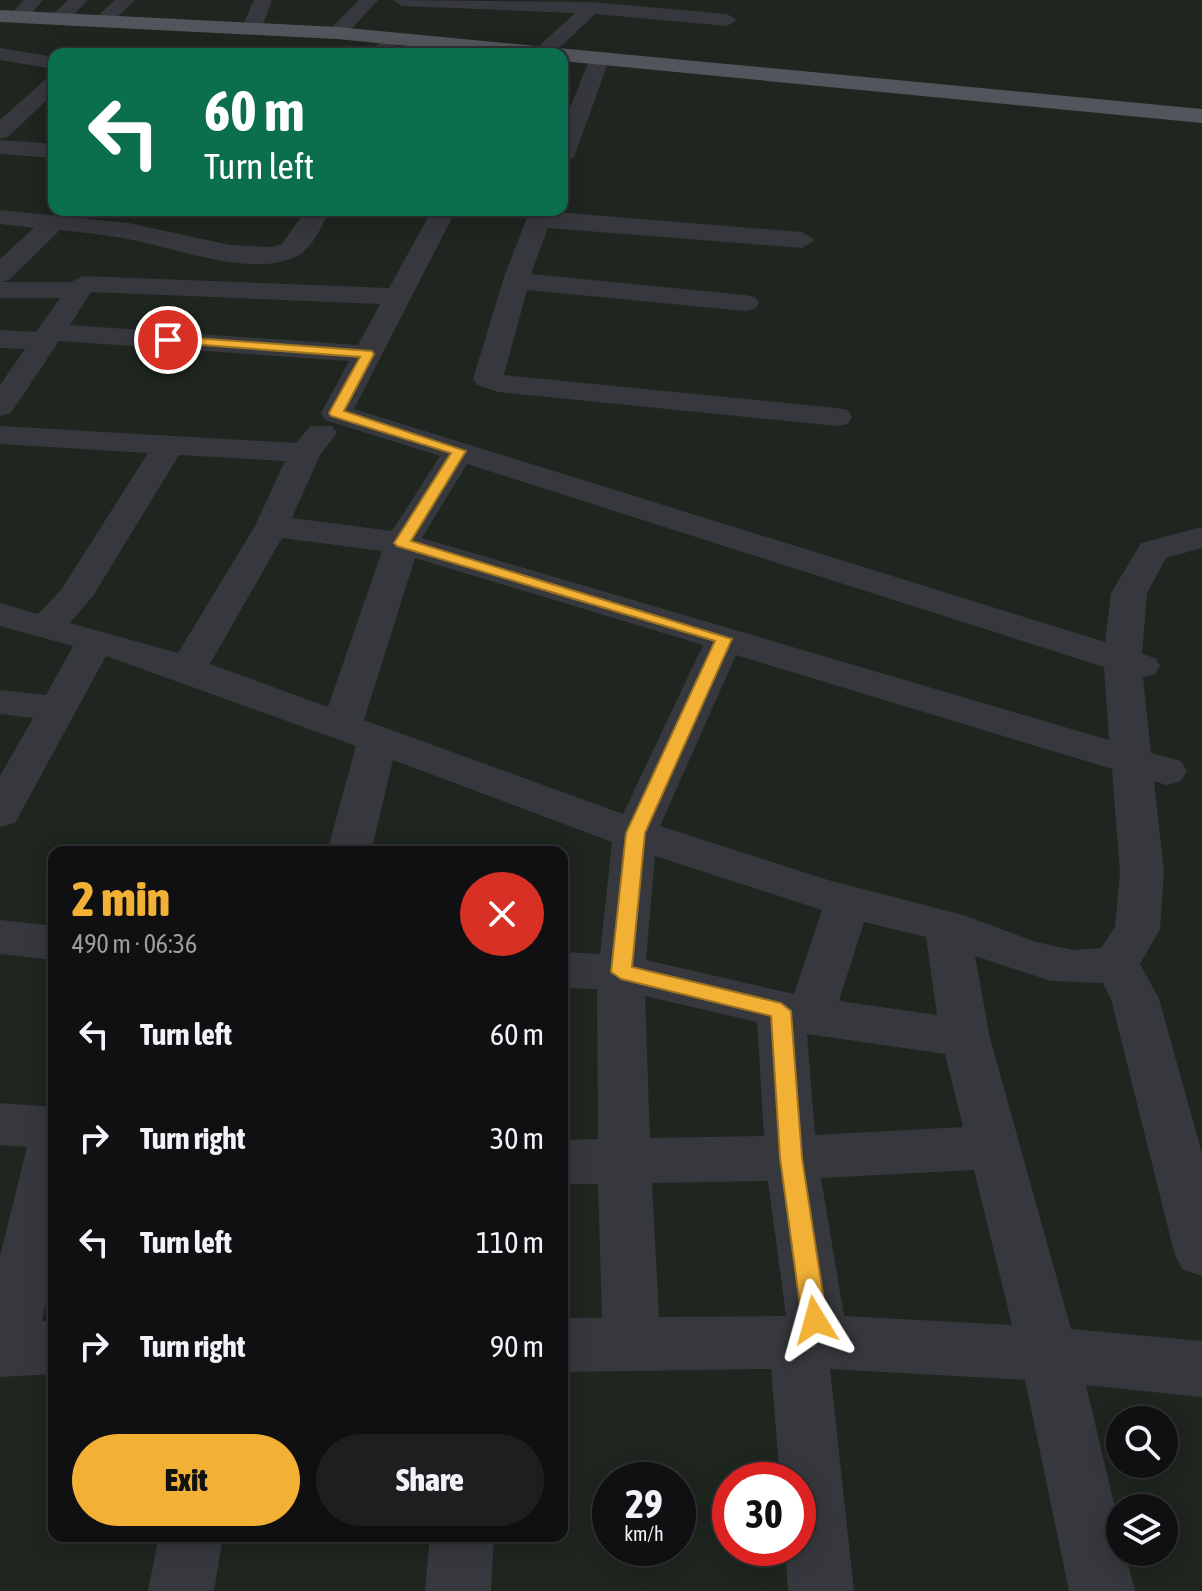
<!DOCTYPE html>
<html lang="en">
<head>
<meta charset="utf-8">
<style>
	:root { --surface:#101012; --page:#1e1e20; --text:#f1f3f6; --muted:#9c9d9f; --line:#303032; --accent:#f2b134 }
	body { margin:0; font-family:"Asap Condensed",sans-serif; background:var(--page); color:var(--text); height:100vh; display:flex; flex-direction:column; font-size:30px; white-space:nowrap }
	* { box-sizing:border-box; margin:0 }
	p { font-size:26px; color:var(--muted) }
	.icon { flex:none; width:44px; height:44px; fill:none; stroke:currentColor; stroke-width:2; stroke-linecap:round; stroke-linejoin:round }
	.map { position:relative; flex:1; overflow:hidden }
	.panel { position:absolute; left:48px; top:846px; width:520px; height:696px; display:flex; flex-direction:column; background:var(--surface); border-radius:16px; box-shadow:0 4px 20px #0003,0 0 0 2px var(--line) }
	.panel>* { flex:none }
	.top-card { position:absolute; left:48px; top:48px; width:520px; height:168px; border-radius:16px; box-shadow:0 4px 20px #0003,0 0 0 2px var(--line); background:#0b6e4f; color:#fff; overflow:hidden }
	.fabs { position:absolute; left:1106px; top:1406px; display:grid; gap:16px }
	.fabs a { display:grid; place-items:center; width:72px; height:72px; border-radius:50%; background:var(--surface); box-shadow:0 4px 20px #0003,0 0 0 2px var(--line); font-size:40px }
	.speed { position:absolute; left:592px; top:1462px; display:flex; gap:16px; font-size:40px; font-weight:700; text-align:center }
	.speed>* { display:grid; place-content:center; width:104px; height:104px; border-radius:50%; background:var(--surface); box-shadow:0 4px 20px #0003,0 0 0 2px var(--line); line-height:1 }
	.speed small { font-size:20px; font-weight:400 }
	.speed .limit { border:12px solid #d22; background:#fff; color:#111 }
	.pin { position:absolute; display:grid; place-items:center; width:68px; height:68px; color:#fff; margin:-34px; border:4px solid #fff; border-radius:50%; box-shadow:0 2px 8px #0007 }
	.me { position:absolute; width:88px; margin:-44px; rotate:352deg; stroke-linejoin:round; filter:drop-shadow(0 0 6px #0008) }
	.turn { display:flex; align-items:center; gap:28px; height:168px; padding:0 24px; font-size:36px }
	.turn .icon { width:104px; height:104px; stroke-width:2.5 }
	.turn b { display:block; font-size:56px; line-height:68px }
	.round { display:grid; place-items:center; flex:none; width:84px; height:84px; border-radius:42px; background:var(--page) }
	.summary { display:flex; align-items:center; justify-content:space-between; height:136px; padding:0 24px }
	h1 { font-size:48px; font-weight:800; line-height:60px; color:var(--accent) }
	.cta { display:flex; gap:16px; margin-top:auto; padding:16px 24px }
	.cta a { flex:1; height:92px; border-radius:48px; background:var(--accent); color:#111; font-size:32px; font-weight:800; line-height:92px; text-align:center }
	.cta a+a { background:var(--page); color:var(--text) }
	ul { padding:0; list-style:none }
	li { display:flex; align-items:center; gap:24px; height:104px; padding:0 24px }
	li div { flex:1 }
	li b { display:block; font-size:30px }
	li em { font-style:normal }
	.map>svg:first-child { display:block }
	.green { fill:#1e261f; fill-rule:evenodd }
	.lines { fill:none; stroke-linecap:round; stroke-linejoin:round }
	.minor { fill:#37383d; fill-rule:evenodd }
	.major { fill:#53555c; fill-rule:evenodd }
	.route { fill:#f2b134; stroke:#9d7322; stroke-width:2 }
</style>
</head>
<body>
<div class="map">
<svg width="1202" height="1591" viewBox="0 0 1202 1591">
	<rect width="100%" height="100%" fill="#161618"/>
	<path class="green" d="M0,0H1202V1591H0ZM54,54H562V210H54ZM54,852H562V1536H54ZM1120,1420H1164V1464H1120ZM610,1480H678V1548H610ZM730,1480H798V1548H730ZM1120,1508H1164V1552H1120Z"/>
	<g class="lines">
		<g class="minor">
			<polygon points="24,0 43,0 25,21 11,21 8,17"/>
			<polygon points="68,0 88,0 66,22 52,22 49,18"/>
			<polygon points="115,0 135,0 110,24 96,24 93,20"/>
			<polygon points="254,0 272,0 262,27 252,33 242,27"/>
			<polygon points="359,0 378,0 344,37 330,37 327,33 330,29"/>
			<polygon points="393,0 591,2 727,14 737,20 727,26 595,14 553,54 537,54 538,47 575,13 402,6"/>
			<polygon points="393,33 403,39 386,54 364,54"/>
			<polygon points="0,48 54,57 54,69 0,60"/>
			<polygon points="598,57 608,63 574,157 562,164 562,128 588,63"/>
			<polygon points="54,76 54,93 8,137 0,139 0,120 47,78"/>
			<polygon points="0,140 54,144 54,158 0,154"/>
			<path d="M0,210L128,223L230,245L270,247L282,244L306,210H330C322,225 314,246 299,255C256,280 173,247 128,239C106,235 83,232 60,230L9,280L1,282H71L83,276L389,288L432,210H456L354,409L1105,642L1111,593L1141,543L1202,527V548L1166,558L1147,593L1142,654L1155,658L1160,666L1155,674L1143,677L1151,753L1181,761L1187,771L1181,781L1166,785L1154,781L1164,873L1160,929L1140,964L1159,999L1202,1153V1276L1182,1269L1174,1252L1111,999L1103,983L1051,981L975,956L990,1038L1071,1329L1202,1341V1397L1086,1385L1120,1529V1552H1125L1135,1591H1069L1025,1380L830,1369L854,1591H788L785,1548H798V1480H780L771,1369L562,1372V1318H602L598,1184H562V1140L598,1139L597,989L562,988V952L600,954L612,842L393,760L371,852H327L356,746L106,656L15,823L0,827V776L33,718L0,714V690L46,695L73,646L0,626V603L38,614L61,590L148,453L0,444V426L296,443L310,426H332L337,433L320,455L292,518L392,531L440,456L325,420L321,413L349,361L59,341L11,413L0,416V385L25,349L0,348V330L36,332L60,298H0V259L34,228L0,224ZM91,292L380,304L358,345L70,325ZM179,455L285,461L255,526L178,653L70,623L93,596ZM467,464L1104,667L1109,740L422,538ZM282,538L382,551L328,707L210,664ZM415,558L703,645L623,814L364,720ZM736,655L1112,769L1120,873L1115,927L1101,948L1073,950L1036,942L963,915L828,880L660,826ZM655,856L822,910L794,994L646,960ZM864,922L926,937L937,1015L839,1001ZM645,996L757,1022L764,1136L650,1138ZM807,1034L945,1054L963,1127L815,1135ZM974,1170L1012,1325L844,1316L821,1178ZM768,1181L786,1316L659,1317L652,1183Z"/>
			<polygon points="530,210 802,232 815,240 802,248 548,228 531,274 745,295 755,297 759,303 755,309 745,311 527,290 504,375 837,408 848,410 852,417 848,424 837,426 498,392 477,385 473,379 504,277"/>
			<polygon points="0,920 54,926 54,960 0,954"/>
			<polygon points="0,1103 54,1107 54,1263 42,1321 54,1320 54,1374 0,1377 0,1256 27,1147 0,1145"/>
			<polygon points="159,1536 223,1536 214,1591 148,1591"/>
			<polygon points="430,1536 494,1536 491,1591 425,1591"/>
		</g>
		<polygon class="major" points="0,10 337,27 1202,109 1202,123 562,61 562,54 490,54 337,39 0,22"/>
	</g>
	<polygon class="route" points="168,336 372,351 374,354 344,411 466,451 411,541 732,639 645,833 632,967 781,1003 791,1011 802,1158 827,1320 824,1328 815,1331 806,1328 802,1320 780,1158 771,1016 621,979 611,972 626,833 715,641 397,546 394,543 451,453 331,416 329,413 360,357 163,342 163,337"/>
</svg>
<div class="fabs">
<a><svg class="icon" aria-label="search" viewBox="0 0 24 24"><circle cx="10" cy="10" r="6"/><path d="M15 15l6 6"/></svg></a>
<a><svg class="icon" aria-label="layers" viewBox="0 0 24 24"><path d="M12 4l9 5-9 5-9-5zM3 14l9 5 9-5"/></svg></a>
</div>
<div class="speed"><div>29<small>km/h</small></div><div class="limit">30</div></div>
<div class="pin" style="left:168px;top:340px;background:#d93025"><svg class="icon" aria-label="arrive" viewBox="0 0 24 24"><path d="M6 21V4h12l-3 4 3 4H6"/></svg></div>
<svg class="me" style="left:815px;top:1320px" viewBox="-20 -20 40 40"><path d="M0-17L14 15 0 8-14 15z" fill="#f2b134" stroke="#fff" stroke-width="4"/></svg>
<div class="top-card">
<div class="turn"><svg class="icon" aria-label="left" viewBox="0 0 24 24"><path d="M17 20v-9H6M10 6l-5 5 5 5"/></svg><div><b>60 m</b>Turn left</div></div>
</div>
<section class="panel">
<div class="summary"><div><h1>2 min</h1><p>490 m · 06:36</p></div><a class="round" style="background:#d93025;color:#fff"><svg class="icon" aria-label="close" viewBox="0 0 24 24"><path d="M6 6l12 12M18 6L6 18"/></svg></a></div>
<ul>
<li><svg class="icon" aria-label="left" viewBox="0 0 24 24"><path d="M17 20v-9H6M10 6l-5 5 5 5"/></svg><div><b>Turn left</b></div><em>60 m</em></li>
<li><svg class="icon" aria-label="right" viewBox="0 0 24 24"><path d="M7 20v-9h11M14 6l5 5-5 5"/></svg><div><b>Turn right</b></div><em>30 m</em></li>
<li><svg class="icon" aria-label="left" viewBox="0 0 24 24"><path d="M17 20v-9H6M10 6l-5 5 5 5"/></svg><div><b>Turn left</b></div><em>110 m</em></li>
<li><svg class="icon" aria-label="right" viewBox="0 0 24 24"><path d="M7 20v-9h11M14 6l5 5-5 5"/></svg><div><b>Turn right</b></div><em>90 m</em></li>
</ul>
<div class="cta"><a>Exit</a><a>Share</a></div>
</section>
</div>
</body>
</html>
